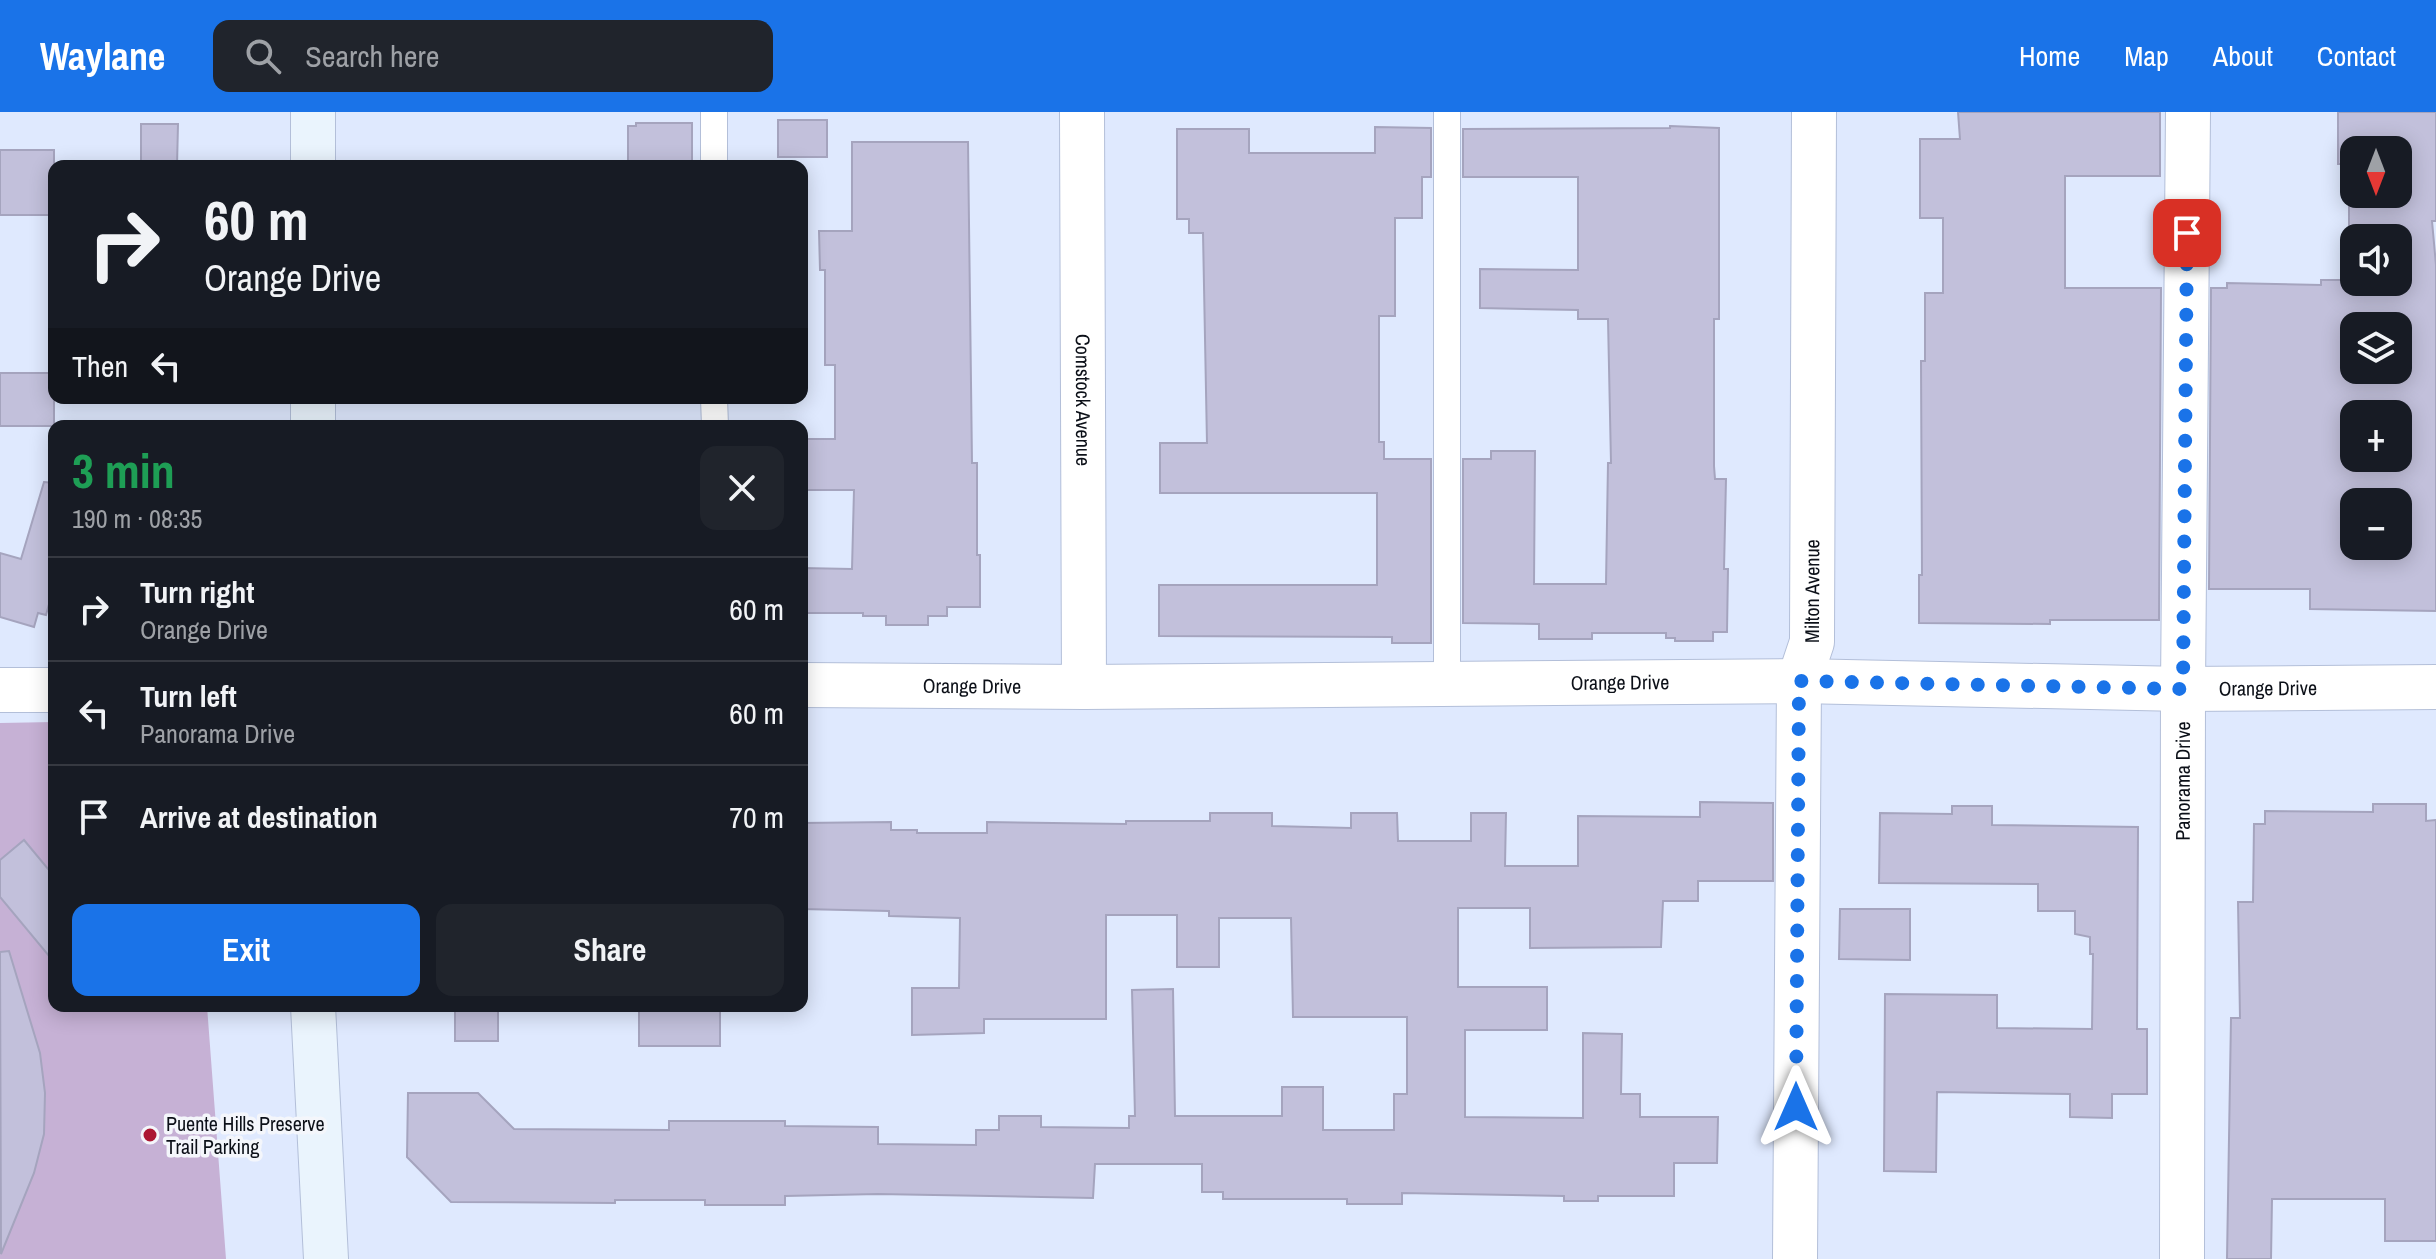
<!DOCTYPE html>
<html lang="en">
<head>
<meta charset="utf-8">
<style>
	:root { --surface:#171b24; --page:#20242c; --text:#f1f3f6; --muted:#9ea1a6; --line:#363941; --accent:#1a73e8 }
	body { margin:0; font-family:"Archivo Narrow",sans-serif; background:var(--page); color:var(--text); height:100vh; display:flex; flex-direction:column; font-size:30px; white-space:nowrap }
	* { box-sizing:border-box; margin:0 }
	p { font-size:26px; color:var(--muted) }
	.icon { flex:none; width:44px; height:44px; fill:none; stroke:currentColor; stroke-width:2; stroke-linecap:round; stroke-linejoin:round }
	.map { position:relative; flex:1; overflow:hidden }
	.side { position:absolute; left:48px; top:308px; width:760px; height:592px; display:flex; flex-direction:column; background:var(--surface); border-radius:16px; box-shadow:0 4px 20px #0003 }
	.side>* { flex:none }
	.top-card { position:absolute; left:48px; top:48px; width:760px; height:244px; border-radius:16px; box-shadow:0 4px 20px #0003; background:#171b24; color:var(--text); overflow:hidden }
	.needle { width:52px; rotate:180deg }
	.fabs { position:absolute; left:2340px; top:24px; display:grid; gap:16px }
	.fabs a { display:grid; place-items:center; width:72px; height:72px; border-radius:16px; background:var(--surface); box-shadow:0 4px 20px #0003; font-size:40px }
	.pin { position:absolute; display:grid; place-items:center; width:68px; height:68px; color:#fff; margin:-34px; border-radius:16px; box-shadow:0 4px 12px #0006 }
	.me { position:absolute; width:88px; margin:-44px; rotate:0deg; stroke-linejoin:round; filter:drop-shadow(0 0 6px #0008) }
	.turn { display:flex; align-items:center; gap:28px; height:168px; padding:0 24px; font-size:36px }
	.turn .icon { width:104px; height:104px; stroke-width:2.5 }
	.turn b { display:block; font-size:56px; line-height:68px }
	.then { display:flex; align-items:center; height:76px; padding:0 24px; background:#0003; gap:16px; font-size:30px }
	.round { display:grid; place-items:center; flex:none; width:84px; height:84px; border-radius:16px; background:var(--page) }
	.headline { display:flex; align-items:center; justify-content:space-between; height:136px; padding:0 24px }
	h1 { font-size:48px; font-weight:700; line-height:60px; color:#1e9e55 }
	.action { display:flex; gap:16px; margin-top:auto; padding:16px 24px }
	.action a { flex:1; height:92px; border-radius:16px; background:var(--accent); color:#fff; font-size:32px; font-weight:700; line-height:92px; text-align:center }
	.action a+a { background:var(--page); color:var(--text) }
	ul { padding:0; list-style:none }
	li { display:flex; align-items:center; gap:24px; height:104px; padding:0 24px; border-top:2px solid var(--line) }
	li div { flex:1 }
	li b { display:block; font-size:30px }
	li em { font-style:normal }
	header { display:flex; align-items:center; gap:48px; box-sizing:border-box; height:112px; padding:0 40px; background:var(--accent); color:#fff }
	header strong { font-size:38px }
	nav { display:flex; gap:44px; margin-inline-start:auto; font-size:28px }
	.search { width:560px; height:72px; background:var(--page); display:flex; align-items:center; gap:20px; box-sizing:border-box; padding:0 28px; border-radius:16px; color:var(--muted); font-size:30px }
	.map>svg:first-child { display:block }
	.green { fill:#c6b1d5 }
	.building { fill:#c2c0db; stroke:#a5a4be; stroke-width:2; fill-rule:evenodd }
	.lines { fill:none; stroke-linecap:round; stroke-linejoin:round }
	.lane-casing { stroke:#b3bfd9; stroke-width:28 }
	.street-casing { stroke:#b3bfd9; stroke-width:46 }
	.secondary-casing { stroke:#b3bfd9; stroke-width:46 }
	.lane { stroke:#fff; stroke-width:26 }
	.street { stroke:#fff; stroke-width:44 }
	.secondary { stroke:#eaf4fd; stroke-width:44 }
	.route { stroke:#1a73e8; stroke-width:14; stroke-dasharray:0 25.2 }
	.poi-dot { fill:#ac1733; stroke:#f4f6fb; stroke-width:3 }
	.labels { text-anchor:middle; stroke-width:7; stroke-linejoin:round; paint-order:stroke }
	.street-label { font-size:20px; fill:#0c1018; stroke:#f4f6fb }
	.poi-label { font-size:20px; fill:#0c1018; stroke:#f4f6fb; text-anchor:start }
</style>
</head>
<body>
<header>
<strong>Waylane</strong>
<div class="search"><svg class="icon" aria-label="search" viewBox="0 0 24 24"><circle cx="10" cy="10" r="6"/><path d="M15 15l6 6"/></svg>Search here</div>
<nav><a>Home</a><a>Map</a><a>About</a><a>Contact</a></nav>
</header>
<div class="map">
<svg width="2436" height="1147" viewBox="0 0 2436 1147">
	<rect width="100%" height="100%" fill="#dfe9fe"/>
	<polygon class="green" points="54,610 54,894 207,894 226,1147 0,1147 0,611"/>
	<g class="building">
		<polygon points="1958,0 2160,0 2160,64 2065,64 2065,176 2161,176 2159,508 2050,508 2050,512 1919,511 1919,463 1922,463 1921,249 1925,249 1925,181 1943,181 1943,106 1920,106 1920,27 1960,27"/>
		<path d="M2338,0H2436V109H2432L2436,153V499L2310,497V477H2209L2211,176H2227V171L2321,173V168H2341V153H2349V52H2338ZM2354,38H2398V82H2354ZM2354,126H2398V170H2354ZM2354,214H2398V258H2354ZM2354,302H2398V346H2354ZM2354,390H2398V434H2354Z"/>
		<rect x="778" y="8" width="49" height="37"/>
		<polygon points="636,11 692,11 692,54 628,54 628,14 636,14"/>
		<polygon points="141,12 178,12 177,54 141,54"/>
		<polygon points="1670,14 1719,16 1719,207 1714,207 1714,354 1715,367 1726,367 1724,457 1728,457 1727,520 1713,520 1713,529 1675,529 1675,526 1666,526 1666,521 1592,521 1592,527 1539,527 1539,512 1463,511 1463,347 1491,347 1491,339 1535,339 1534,472 1606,472 1608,351 1611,351 1608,207 1578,207 1578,198 1480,196 1480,157 1578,158 1578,65 1463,65 1463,17 1670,16"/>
		<polygon points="1375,15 1431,16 1431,65 1422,65 1422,106 1395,106 1395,204 1379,204 1379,330 1384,330 1384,347 1431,347 1431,531 1392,531 1392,525 1159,524 1159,473 1377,473 1377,381 1160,381 1160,331 1207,331 1203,121 1189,121 1189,107 1177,107 1177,17 1249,17 1249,41 1375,41"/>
		<polygon points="852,30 968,30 972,351 977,351 977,443 980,443 980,495 947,495 947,504 928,504 928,513 886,513 886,504 863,504 863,501 802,501 802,456 852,457 854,378 802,378 802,327 835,327 835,253 825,253 825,158 820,158 819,119 852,119"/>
		<rect x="0" y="38" width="54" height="65"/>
		<rect x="0" y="261" width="54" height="53"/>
		<polygon points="44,370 54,371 54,474 46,503 38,501 34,515 0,505 0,441 21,447"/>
		<polygon points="1700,690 1773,691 1773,769 1698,769 1698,789 1663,789 1661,835 1530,836 1530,796 1458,796 1458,875 1547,875 1547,918 1465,918 1465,1005 1583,1006 1583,921 1622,922 1621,982 1640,982 1640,1005 1718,1005 1717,1051 1674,1051 1674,1084 1598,1084 1598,1089 1564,1089 1564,1084 1402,1081 1402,1092 1347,1092 1347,1087 1223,1087 1223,1080 1202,1080 1202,1052 1095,1052 1093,1086 878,1082 785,1084 785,1093 705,1093 705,1088 615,1088 615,1091 451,1090 407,1045 408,981 478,981 514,1017 669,1018 669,1009 785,1009 785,1014 878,1015 878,1032 976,1033 976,1018 999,1018 999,1004 1041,1004 1041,1015 1129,1016 1129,1004 1135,1004 1132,878 1173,877 1175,1004 1282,1004 1282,975 1323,975 1323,1018 1394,1018 1394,982 1407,982 1407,905 1293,905 1291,806 1219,806 1219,855 1177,855 1177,803 1106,803 1106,907 984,907 984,921 912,923 912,876 959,876 960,806 889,804 889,799 802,797 802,711 891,710 891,718 917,718 917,721 987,721 987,710 1126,712 1126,709 1210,709 1210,701 1272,701 1272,714 1351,716 1351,701 1397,701 1398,729 1471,729 1471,701 1506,701 1505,754 1578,754 1578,704 1700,705"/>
		<polygon points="2373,692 2426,692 2426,709 2436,708 2436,1129 2385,1129 2385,1087 2272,1087 2271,1147 2227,1147 2231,906 2240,906 2238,790 2253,790 2254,712 2265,712 2265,699 2373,700"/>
		<polygon points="1952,694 1992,694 1992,713 2138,715 2137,917 2147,917 2147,982 2112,982 2112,1006 2070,1005 2070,982 1937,980 1936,1060 1884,1059 1885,882 1997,883 1997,916 2092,917 2093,842 2090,842 2090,825 2075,822 2075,799 2038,799 2038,772 1879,771 1880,701 1952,702"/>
		<polygon points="24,728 54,764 54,850 0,785 0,748"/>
		<polygon points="1840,797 1910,797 1910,848 1839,847"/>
		<polygon points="9,839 40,941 45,981 44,1022 34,1061 1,1142 0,840"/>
		<rect x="455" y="894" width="43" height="35"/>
		<rect x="639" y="894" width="81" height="40"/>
	</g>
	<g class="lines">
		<g class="lane-casing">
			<g id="lane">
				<polyline points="714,0 714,54"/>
				<polyline points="1447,0 1447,572"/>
				<polyline points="714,286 715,314"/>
			</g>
		</g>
		<g class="street-casing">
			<g id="street">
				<path id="s1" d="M1082,0L1084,575"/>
				<path id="s2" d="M802,573L1084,575L1799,569L2183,577L2436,575"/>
				<polyline points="0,578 54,578"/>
				<path id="s3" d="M1795,1147L1799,569L1812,530L1814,0"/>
				<path id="s4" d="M2182,1147L2183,577L2188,0"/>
			</g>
		</g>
		<g class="secondary-casing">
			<g id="secondary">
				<polyline points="313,54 313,0"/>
				<polyline points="313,314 313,286"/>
				<polyline points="313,894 326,1147"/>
			</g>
		</g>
		<use href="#lane" class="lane"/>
		<use href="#street" class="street"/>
		<use href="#secondary" class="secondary"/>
	</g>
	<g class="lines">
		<polyline class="route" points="1796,995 1799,569 2183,577 2187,121"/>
	</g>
	<circle class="poi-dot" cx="150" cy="1023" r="8"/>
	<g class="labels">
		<g class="street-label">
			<text dy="7" stroke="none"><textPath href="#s1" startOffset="288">Comstock Avenue</textPath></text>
			<text dy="7" stroke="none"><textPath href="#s3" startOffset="670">Milton Avenue</textPath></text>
			<text dy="7" stroke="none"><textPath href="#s2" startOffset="818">Orange Drive</textPath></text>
			<text dy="7" stroke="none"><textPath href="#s2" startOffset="170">Orange Drive</textPath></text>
			<text dy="7" stroke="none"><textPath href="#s2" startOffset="1466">Orange Drive</textPath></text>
			<text dy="7" stroke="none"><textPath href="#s4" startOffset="478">Panorama Drive</textPath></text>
		</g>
		<g class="poi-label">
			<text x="166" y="1019">Puente Hills Preserve<tspan x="166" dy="23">Trail Parking</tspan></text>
		</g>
	</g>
</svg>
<div class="fabs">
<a><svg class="needle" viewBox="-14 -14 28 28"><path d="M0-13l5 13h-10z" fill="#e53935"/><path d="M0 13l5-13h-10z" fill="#9ea1a6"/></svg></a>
<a><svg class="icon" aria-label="sound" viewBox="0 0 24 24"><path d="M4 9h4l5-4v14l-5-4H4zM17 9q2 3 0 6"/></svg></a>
<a><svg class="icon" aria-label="layers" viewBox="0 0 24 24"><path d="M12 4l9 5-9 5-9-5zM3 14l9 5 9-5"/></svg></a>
<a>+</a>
<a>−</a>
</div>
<div class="pin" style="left:2187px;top:121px;background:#d93025"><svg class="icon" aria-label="arrive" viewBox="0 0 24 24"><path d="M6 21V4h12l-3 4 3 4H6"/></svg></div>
<svg class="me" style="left:1796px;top:995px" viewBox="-20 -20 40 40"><path d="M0-17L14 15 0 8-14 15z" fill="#1a73e8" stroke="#fff" stroke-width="4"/></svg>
<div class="top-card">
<div class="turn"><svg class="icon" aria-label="right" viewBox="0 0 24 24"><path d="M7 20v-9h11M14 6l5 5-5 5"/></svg><div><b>60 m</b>Orange Drive</div></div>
<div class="then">Then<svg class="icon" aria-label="left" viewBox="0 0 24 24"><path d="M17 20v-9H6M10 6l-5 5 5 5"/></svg></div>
</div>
<section class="side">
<div class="headline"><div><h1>3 min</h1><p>190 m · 08:35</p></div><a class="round"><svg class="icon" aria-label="close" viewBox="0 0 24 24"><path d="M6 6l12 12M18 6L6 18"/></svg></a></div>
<ul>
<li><svg class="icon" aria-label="right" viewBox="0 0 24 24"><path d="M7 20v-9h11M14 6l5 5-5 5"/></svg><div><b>Turn right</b><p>Orange Drive</p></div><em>60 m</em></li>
<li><svg class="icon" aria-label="left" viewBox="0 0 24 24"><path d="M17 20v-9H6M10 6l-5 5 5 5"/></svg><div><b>Turn left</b><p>Panorama Drive</p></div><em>60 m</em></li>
<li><svg class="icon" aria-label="arrive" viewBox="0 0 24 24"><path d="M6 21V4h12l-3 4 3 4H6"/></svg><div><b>Arrive at destination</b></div><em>70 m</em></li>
</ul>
<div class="action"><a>Exit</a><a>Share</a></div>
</section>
</div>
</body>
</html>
